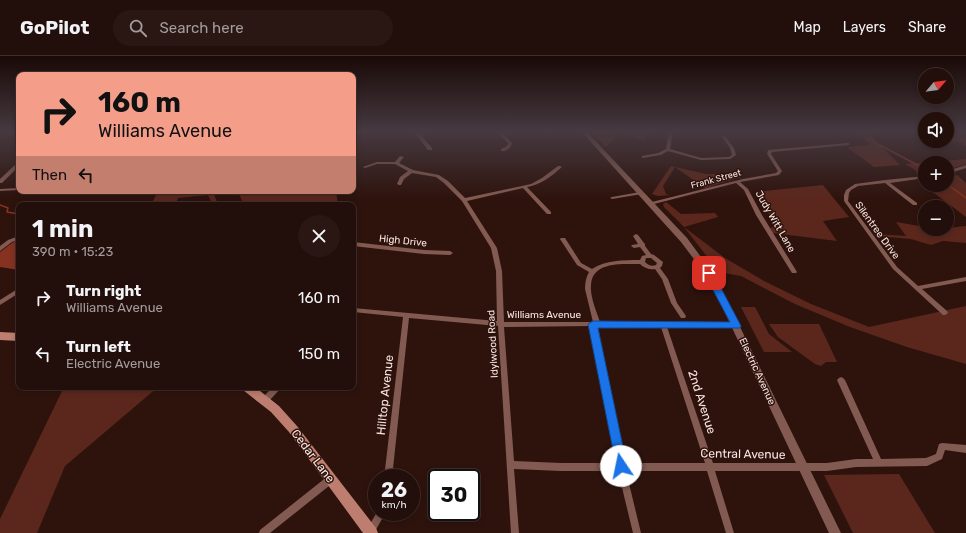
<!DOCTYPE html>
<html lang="en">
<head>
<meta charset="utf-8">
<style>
	:root { --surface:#220e0a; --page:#2a1713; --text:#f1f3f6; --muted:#a29c9c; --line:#3f2e2b }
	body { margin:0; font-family:Rubik,sans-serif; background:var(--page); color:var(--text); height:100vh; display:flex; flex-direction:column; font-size:15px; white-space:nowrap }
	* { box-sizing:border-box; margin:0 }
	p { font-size:13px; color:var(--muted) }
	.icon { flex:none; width:22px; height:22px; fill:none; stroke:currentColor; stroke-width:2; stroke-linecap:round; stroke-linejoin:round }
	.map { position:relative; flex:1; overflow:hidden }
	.details { position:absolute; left:16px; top:146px; width:340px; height:188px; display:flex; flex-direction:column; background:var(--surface); border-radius:8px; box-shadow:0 2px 6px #0003,0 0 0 1px var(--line) }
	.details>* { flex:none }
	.top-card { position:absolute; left:16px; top:16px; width:340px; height:122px; border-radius:8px; box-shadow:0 2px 6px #0003,0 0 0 1px var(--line); background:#f49e8a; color:#111; overflow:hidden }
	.needle { width:26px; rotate:61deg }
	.tools { position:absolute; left:918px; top:12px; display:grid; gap:8px }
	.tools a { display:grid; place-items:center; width:36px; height:36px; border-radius:50%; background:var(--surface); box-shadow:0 2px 6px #0003,0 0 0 1px var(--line); font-size:20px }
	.speed { position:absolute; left:368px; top:413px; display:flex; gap:8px; font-size:20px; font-weight:700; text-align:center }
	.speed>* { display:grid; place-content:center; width:52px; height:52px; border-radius:50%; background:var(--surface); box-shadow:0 2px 6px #0003,0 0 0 1px var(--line); line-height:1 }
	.speed small { font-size:10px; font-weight:400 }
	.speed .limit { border:2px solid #111; border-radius:6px; background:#fff; color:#111 }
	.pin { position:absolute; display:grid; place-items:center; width:34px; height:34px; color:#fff; margin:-17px; border-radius:8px; box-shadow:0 2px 6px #0006 }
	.me { position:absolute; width:44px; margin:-22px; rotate:349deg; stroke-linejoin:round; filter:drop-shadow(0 0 3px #0008) }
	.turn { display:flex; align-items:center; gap:14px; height:84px; padding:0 16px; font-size:18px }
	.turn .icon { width:52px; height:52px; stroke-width:2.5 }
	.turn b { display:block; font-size:28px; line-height:34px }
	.then { display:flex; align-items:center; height:38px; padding:0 16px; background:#0003; gap:8px; font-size:15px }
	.round { display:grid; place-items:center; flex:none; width:42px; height:42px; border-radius:21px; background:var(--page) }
	.headline { display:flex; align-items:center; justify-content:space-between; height:68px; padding:0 16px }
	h1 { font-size:24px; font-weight:700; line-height:30px }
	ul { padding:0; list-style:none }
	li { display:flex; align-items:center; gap:12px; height:56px; padding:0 16px }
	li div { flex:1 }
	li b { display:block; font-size:15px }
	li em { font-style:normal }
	header { display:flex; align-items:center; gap:24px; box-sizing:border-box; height:56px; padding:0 20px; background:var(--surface); border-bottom:1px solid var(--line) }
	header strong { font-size:19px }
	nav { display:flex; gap:22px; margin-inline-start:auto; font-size:14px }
	.search { width:280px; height:36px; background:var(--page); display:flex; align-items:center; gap:10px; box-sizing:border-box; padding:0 14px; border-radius:22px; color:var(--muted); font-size:15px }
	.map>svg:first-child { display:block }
	.green { fill:#5b271c }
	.water { fill:#873120 }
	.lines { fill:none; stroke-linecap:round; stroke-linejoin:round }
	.stream { stroke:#873120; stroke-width:1.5 }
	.minor { fill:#825a51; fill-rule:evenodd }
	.tertiary { fill:#825a51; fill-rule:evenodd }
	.secondary { fill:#bd7e6f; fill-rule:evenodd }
	.route { fill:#1a73e8; stroke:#114b97 }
	.labels { text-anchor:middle; stroke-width:3; stroke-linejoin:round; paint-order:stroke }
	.far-street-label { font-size:9px; fill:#fae6e1; stroke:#2e130d }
	.street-label { font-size:10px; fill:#fae6e1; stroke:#2e130d }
	.near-street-label { font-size:12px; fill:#fae6e1; stroke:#2e130d }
</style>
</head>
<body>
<header>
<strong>GoPilot</strong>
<div class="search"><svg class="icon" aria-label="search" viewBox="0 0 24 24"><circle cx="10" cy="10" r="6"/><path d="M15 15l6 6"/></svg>Search here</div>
<nav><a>Map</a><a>Layers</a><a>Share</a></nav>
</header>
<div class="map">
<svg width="966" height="477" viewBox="0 0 966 477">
	<rect width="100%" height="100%" fill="#2e130d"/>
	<g class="green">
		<polygon points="591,75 621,75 606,91"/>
		<polygon points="622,75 650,75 650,78 644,84 621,77"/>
		<polygon points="857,75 866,75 900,109 874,111 847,91 870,89"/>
		<polygon points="947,75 966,76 966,90 960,86 934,88 932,85 947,85"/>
		<polygon points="966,103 966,108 947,114 947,107 925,107 925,118 919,119 914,113 905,108"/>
		<polygon points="671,110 706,118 739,118 741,121 705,132 675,111 663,130 666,138 670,139 658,140 652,138"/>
		<polygon points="957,119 966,127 966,161 918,125 925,125 925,129 947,129 947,122"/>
		<polygon points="823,129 849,161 823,165 837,185 773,177 770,172 776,170 756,136"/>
		<polygon points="158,135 336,135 338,149 244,149 238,136 214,138 217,146 215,149 211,149 212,147 208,139 178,142 175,149 151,149"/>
		<polygon points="666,146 681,158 715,157 718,161 684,171 725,202 764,225 811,248 869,271 966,250 966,308 907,291 850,271 795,248 741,220 719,216 684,171 664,151 663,148"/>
		<polygon points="896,166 925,171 925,173 947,173 947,172 966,170 966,187 943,185 931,189 911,183 877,180 875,178 906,180"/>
		<polygon points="741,251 755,251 769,278 792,296 764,296"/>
		<polygon points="769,268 819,268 837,306 826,306 821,310 815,308 778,281"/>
		<polygon points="64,331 158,331 65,410 37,477 0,477 0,463"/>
		<polygon points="899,418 935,477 853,477 824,419"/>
	</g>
	<polygon class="water" points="19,184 19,214 0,211 0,196 12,187"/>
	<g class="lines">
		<g class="stream">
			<polyline points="878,75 871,79 874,86 925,113"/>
			<polyline points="947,78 960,75"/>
			<polyline points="947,128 966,142"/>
			<polyline points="0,149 8,152 7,156 19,158"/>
		</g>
		<g class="minor">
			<polygon points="357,75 365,75 353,79 353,77"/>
			<polygon points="413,75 417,75 419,77 426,75 434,75 421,79 432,92 432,94 428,94"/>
			<polygon points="496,75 501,75 511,86 512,87 510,92 505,95 501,95 501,93 507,90 508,87"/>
			<polygon points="548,75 552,75 552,76 550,77"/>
			<polygon points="669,75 673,75 670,93 701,102 729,101 732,99 730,92 722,81 724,80 725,80 734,92 736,99 730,103 701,104 668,95 661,99 642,102 642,100 658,97 666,93"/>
			<polygon points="848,87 849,87 849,89 772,96 771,98 782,115 779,119 740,126 748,133 762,159 797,216 796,217 792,217 756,159 744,134 736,127 650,149 648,148 648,147 743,123 776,117 778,115 767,98 768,94"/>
			<path d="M400,100L404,101L399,107L413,114L439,119L448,125L465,142L531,128L542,122L558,110H560L562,111C552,120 540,129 527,131L551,156V158H547L523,132L467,145L497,192L502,215L504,266H593L585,233C585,227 586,221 589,216L577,209L560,183L561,182H565L581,207L592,213C606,204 623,204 640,204L642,200L646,199L640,191L634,192L631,190L632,189L638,188L633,180L636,178L638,179L644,187L645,188V190L651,198L654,199L663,206L662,210L660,212L668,223L677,247L686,260L685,262H681L671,247L662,223L655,213C650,214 644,212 640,208C623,208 592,205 591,229C590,241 596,254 600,266L661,267L663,266L665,267L738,268L739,270L738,272H736L667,271L713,407H827L856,403H873L837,324L839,322L841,321L843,322L845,324L881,403L926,402L936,398L939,388L942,387L966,389V397L945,394L942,403L927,410L856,411L827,415H715L734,477H726L707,415H626L641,477H633L618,415H561L514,413L519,477H511L498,270L409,262L392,422H384L403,261L353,256V252L497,265L496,215L491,192L462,145L444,127L436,121L412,117L404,123L401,129H399L397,128L400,121L408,115L395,108H377L365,112L363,111L377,106H395ZM646,202H651L657,207L656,209C652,211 648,209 645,206ZM590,270L616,407H561L514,405L504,271ZM597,270L661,271L705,407H624Z"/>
			<polygon points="17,107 19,107 19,110 2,127 0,127 0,123"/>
			<polygon points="966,109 966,112 947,118 947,115"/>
			<polygon points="925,120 925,122 890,127 917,147 917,149 913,149 885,127 858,130 851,134 849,137 848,145 897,211 918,230 966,221 966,225 922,233 947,255 948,257 945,259 943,259 893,213 844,145 844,139 846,134 855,128 885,124"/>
			<polygon points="19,132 19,134 0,135 0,133"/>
			<polygon points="640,136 642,137 642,138 612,143 610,142 612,141"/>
			<rect x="107" y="147" width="4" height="2"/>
			<polygon points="19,180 19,184 12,186 0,195 0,190 8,184"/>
			<polygon points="353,186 424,194 450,195 453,197 450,199 424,198 353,190"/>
			<polygon points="19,232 19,237 0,249 0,244"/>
			<polygon points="273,331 282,331 268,346 265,347 262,346 261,344 262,342"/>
			<polygon points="331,419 334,420 335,423 334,426 270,477 259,477 260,474 328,420"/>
			<polygon points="377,456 386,456 374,477 366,477 366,475"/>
		</g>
		<polygon class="tertiary" points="581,75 586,75 687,182 715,220 841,477 829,477 709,223 681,186"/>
		<g class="secondary">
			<polygon points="0,276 19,277 19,285 0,284"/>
			<polygon points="242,331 255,331 279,350 297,370 376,472 378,477 363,477 289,376 271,356 243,334"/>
		</g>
	</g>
	<linearGradient id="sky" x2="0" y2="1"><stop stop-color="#190a07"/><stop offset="0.53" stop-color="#463940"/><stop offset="1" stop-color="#463940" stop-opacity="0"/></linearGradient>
	<rect width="966" height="142" fill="url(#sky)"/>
	<polygon class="route" points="709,214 713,217 741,270 740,272 598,272 627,410 626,414 621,415 617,414 588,268 593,265 730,266 704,217"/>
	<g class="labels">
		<g class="far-street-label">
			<text transform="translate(716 123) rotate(-15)" y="3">Frank Street</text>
		</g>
		<g class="street-label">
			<text transform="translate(776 165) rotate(60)" y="4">Judy Witt Lane</text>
			<text transform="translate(878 174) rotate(54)" y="4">Silentree Drive</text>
			<text transform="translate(403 184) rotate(6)" y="4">High Drive</text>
			<text x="544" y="262">Williams Avenue</text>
			<text transform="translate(492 288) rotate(-93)" y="4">Idylwood Road</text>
			<text transform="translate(758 315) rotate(65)" y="4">Electric Avenue</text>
		</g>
		<g class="near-street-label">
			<text transform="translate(385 339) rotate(-84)" y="4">Hilltop Avenue</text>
			<text transform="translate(702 346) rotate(72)" y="4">2nd Avenue</text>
			<text transform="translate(743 398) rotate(1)" y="4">Central Avenue</text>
			<text transform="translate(313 400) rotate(53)" y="4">Cedar Lane</text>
		</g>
	</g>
</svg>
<div class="tools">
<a><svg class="needle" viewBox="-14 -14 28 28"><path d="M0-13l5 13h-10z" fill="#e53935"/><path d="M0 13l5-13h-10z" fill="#a29c9c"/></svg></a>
<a><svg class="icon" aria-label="sound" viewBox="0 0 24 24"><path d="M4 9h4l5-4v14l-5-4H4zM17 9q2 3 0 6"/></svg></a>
<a>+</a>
<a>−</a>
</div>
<div class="speed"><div>26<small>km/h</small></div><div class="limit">30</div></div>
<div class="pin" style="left:709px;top:217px;background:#d93025"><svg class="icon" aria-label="arrive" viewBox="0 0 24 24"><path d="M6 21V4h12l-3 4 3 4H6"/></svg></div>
<svg class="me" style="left:621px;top:410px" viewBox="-20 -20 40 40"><circle r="19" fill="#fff"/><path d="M0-13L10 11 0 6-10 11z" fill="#1a73e8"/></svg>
<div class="top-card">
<div class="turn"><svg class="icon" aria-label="right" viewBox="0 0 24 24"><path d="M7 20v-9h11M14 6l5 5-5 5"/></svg><div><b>160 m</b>Williams Avenue</div></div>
<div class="then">Then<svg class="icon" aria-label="left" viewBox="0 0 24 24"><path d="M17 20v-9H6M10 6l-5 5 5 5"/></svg></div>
</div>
<section class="details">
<div class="headline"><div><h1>1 min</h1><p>390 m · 15:23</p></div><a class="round"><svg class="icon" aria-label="close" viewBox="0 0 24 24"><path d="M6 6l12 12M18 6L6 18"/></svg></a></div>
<ul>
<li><svg class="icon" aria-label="right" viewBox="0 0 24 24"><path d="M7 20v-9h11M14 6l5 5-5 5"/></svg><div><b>Turn right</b><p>Williams Avenue</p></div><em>160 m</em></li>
<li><svg class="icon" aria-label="left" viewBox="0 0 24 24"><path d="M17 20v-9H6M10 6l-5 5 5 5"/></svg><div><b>Turn left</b><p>Electric Avenue</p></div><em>150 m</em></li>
</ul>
</section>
</div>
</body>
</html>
